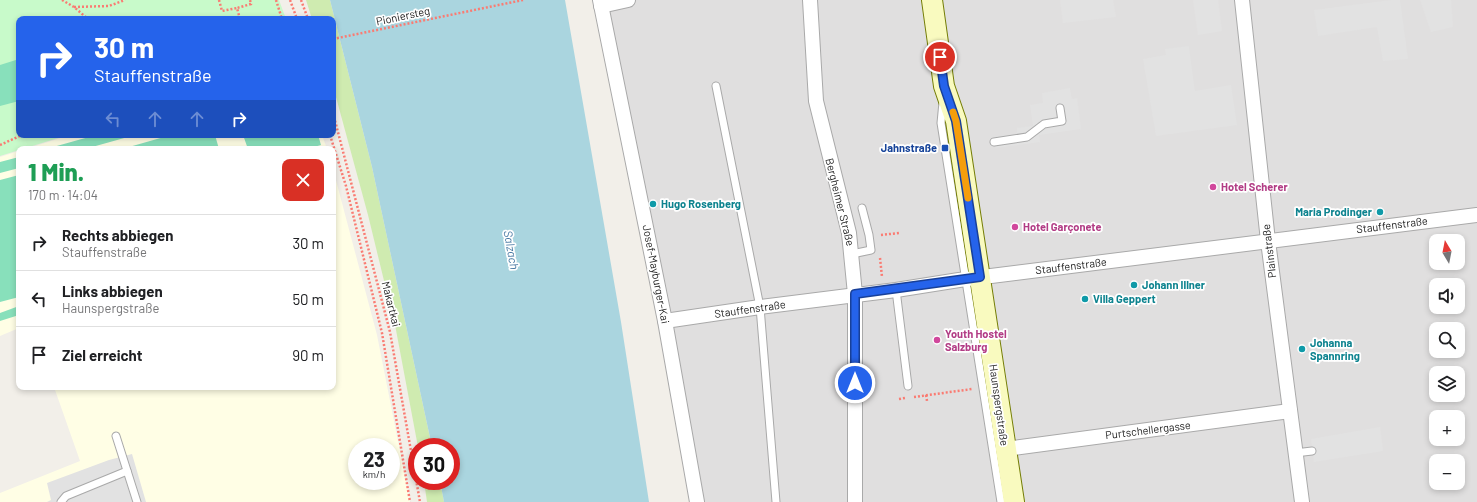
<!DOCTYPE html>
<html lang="de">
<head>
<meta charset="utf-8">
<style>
	:root { --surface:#fff; --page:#f2f2f2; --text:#202124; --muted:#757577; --line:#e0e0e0 }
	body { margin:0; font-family:Barlow,sans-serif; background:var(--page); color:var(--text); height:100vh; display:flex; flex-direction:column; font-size:15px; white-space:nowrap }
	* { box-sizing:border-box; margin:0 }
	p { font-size:13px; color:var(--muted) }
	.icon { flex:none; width:22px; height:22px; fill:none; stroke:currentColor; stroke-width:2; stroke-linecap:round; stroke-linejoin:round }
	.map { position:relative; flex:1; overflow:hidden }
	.details { position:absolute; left:16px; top:146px; width:320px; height:244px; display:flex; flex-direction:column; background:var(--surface); border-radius:8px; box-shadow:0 2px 6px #0003 }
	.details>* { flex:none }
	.hud { position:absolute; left:16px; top:16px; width:320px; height:122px; border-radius:8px; box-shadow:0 2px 6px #0003; background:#2563eb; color:#fff; overflow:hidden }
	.needle { width:26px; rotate:350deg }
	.tools { position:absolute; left:1429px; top:234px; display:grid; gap:8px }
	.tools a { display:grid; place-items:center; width:36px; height:36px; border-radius:8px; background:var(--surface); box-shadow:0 2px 6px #0003; font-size:20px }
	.speed { position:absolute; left:348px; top:438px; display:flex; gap:8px; font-size:20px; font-weight:700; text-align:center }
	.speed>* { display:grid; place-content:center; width:52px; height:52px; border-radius:50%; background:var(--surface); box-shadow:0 2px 6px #0003; line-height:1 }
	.speed small { font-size:10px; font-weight:400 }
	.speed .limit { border:6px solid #d22; background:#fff; color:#111 }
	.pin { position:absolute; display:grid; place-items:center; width:34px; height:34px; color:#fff; margin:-17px; border:2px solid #fff; border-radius:50%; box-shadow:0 1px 4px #0007 }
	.me { position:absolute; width:44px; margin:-22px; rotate:0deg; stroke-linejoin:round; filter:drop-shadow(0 0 3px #0008) }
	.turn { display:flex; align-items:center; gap:14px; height:84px; padding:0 12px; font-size:18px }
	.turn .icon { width:52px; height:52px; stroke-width:2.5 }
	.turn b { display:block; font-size:28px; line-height:34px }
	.lanes { display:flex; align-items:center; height:38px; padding:0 12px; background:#0003; justify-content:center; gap:20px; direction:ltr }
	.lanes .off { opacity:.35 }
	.round { display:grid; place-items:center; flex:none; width:42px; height:42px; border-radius:8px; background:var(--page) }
	.head { display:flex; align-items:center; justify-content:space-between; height:68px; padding:0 12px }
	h1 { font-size:24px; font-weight:800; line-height:30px; color:#1e9e55 }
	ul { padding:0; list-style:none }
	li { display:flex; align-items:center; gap:12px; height:56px; padding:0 12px; border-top:1px solid var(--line) }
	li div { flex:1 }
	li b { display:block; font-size:15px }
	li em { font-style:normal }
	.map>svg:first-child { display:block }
	.residential { fill:#e0dfdf; fill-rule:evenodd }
	.education { fill:#fffee5; fill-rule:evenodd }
	.grass { fill:#cfebb0 }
	.park { fill:#c8faca }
	.pitch { fill:#88e0bb }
	.parking { fill:#e2e2e2 }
	.water { fill:#aad5df }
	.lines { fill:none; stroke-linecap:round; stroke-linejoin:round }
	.lane-casing { stroke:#a9a9a9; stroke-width:9 }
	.street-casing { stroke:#a9a9a9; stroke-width:16 }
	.secondary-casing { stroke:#747d05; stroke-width:22 }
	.path { stroke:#fa7b72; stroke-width:2.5; stroke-dasharray:2 2; stroke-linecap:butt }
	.lane { stroke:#fff; stroke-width:7 }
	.street { stroke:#fff; stroke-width:14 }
	.secondary { stroke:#f9fabf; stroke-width:20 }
	.route-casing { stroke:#184099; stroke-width:10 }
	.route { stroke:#2563eb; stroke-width:7 }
	.slow { stroke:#f59e0b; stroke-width:7 }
	.transit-dot { fill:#1a4fb4; stroke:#fff; stroke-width:1.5 }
	.hotel-dot { fill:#d1479c; stroke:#fff; stroke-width:1.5 }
	.culture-dot { fill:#0f9aa8; stroke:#fff; stroke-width:1.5 }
	.labels { text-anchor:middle; stroke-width:3.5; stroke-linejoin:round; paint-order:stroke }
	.street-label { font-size:11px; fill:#222; stroke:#fff }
	.transit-label { font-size:11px; font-weight:bold; fill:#164399; stroke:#fff; text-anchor:end }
	.hotel-label { font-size:11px; font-weight:bold; fill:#b23c85; stroke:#fff; text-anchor:start }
	.culture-label { font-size:11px; font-weight:bold; fill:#0d838f; stroke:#fff; text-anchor:start }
	.water-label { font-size:12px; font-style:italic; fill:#4778a3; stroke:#fff }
</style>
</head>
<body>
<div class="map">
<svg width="1477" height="502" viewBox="0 0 1477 502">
	<rect width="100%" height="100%" fill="#f2efe9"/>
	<path class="residential" d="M600,0H1477V502H701ZM1436,241H1458V263H1436ZM1436,285H1458V307H1436ZM1436,329H1458V351H1436ZM1436,373H1458V395H1436ZM1436,417H1458V439H1436ZM1436,461H1458V483H1436Z"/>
	<g class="education">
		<polygon points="70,135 322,135 327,149 26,149"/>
		<polygon points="19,151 19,328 0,336 0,157"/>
		<path d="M333,169L377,335L410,502H0V493L80,461L54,387H333ZM357,447H391V481H357Z"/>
	</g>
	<g class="grass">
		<polygon points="306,0 330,0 372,167 432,447 418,447 396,330 368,215 333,86 333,19 312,19"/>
		<polygon points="424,481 440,481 444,502 427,502"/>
	</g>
	<polygon class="park" points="0,0 279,0 286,19 19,19 19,135 68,135 0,156"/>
	<g class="pitch">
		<polygon points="19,59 19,101 0,106 0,65"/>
		<polygon points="96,135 135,135 85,149 46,149"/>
		<polygon points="171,135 215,135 219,149 122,149"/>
		<polygon points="243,135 318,135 321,145 307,149 248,149"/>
		<polygon points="19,157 19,168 0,173 0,162"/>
		<polygon points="19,175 19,297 0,302 0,180"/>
		<polygon points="19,306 19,315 0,321 0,313"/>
	</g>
	<g class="parking">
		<polygon points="1060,0 1113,0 1116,17 1063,23"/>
		<polygon points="1193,0 1218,0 1222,31 1198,35"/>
		<polygon points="1391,0 1400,0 1408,59 1383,61 1377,27 1318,36 1314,10"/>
		<polygon points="1420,0 1451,0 1453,27 1431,32"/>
		<polygon points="1189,46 1195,91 1231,85 1237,125 1156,136 1143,59 1166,55 1165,49"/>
		<polygon points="1070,88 1072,99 1077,98 1081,129 1039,135 1040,142 995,148 993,137 1017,134 1017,128 1033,126 1030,105 1043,103 1042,93"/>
		<polygon points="1380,427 1383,451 1314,462 1311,439"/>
		<polygon points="132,454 146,502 47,502 51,500 47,483 109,460"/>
	</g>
	<polygon class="water" points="330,0 565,0 621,322 649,502 444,502 440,481 451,481 451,447 432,447 372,167"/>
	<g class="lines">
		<g class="lane-casing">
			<g id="lane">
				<polyline points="716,86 760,307 776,502"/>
				<polyline points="943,102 941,123 1001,502"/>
				<polyline points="994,142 1027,137 1044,124 1062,121 1060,108"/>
				<polyline points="852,254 871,250 869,235 862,208"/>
				<polyline points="896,290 908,386"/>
				<polyline points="116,436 137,502"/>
				<polyline points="1295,453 1312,451"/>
				<polyline points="61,502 66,496 127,471"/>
			</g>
		</g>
		<g class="street-casing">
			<g id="street">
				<polyline points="600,0 665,321 697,502"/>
				<polyline points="810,0 816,101 849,233 855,294 855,502"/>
				<polyline points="1242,0 1268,241 1302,502"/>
				<polyline points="601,6 628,0"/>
				<polyline points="665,321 760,307 896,290 959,280 1477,215"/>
				<polyline points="1006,449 1290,411"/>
			</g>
		</g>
		<g class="secondary-casing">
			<polyline id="secondary" points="932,0 944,86 956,121 1014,502"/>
		</g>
		<g class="path">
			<polyline points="62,0 74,7 88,19"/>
			<polyline points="219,0 222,11 237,8"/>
			<polyline points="276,0 282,19"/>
			<polyline points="290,0 297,19"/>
			<polyline points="301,0 308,19"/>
			<polyline points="74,7 109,6 125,0"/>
			<polyline points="240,19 237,8 251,4 250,0"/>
			<polyline points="333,39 523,0"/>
			<polyline points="333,113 390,332 420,502"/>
			<polyline points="330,135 346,186 382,333 410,502"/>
			<polyline points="0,145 22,135"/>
			<polyline points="881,235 899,233"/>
			<polyline points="880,258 882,277"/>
			<polyline points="926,395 927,401"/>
			<polyline points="914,397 972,389"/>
			<polyline points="899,399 905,398"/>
		</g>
		<use href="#lane" class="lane"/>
		<use href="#street" class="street"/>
		<use href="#secondary" class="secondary"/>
	</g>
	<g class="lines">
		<g class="route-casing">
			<polyline id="route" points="855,383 855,294 980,277 956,121 944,86 940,57"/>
		</g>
		<use href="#route" class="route"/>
		<polyline class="slow" points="953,112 956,121 968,198"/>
	</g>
	<rect class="transit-dot" x="941" y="144" width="8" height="8" rx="2"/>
	<g class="hotel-dot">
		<circle cx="1213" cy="187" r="4"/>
		<circle cx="1015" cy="227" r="4"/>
		<circle cx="937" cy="340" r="4"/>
	</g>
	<g class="culture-dot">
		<circle cx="653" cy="204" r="4"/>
		<circle cx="1380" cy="212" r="4"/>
		<circle cx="1134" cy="285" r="4"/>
		<circle cx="1085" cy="299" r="4"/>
		<circle cx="1302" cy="349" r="4"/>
	</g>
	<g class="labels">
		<g class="street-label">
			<text transform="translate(403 16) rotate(-12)" y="4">Pioniersteg</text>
			<text transform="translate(840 202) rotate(76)" y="4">Bergheimer Straße</text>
			<text transform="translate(1392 225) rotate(-7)" y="4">Stauffenstraße</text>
			<text transform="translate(1269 251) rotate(-97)" y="4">Plainstraße</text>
			<text transform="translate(1071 266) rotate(-7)" y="4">Stauffenstraße</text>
			<text transform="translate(656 274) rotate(79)" y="4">Josef-Mayburger-Kai</text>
			<text transform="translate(391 304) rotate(76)" y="4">Makartkai</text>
			<text transform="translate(750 309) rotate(-8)" y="4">Stauffenstraße</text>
			<text transform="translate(999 405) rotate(82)" y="4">Haunspergstraße</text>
			<text transform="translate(1148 430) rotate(-7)" y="4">Purtschellergasse</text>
		</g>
		<g class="transit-label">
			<text x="937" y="152">Jahnstraße</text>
		</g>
		<g class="hotel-label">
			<text x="1221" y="191">Hotel Scherer</text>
			<text x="1023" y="231">Hotel Garçonete</text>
			<text x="945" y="338">Youth Hostel<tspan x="945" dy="13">Salzburg</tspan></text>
		</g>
		<g class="culture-label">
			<text x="661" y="208">Hugo Rosenberg</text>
			<text x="1372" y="216" text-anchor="end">Maria Prodinger</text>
			<text x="1142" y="289">Johann Illner</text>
			<text x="1093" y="303">Villa Geppert</text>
			<text x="1310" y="347">Johanna<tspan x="1310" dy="13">Spannring</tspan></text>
		</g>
		<g class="water-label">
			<text transform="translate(511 250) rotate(80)" y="4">Salzach</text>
		</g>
	</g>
</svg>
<div class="tools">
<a><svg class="needle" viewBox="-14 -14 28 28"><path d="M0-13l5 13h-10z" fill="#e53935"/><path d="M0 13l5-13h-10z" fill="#757577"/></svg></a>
<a><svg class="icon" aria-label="sound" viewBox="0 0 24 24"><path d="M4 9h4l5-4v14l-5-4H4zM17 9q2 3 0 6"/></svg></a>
<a><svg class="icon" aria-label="search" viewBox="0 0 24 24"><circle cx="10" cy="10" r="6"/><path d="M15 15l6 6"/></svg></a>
<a><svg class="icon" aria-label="layers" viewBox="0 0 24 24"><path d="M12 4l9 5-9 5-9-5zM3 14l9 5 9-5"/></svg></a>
<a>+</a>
<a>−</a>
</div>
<div class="speed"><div>23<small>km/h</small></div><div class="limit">30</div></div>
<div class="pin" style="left:940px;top:57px;background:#d93025"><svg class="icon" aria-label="arrive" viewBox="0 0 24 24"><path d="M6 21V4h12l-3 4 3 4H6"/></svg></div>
<svg class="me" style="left:855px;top:383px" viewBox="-20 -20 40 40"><circle r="17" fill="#2563eb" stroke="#fff" stroke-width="3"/><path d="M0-11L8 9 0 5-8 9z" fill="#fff"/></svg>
<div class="hud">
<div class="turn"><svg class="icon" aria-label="right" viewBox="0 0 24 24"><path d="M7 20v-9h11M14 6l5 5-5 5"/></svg><div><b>30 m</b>Stauffenstraße</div></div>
<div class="lanes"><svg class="icon off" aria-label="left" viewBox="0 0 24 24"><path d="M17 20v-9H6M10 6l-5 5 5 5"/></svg><svg class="icon off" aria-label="ahead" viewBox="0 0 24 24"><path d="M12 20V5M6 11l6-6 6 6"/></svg><svg class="icon off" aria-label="ahead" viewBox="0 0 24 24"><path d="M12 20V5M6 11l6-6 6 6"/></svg><svg class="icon" aria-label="right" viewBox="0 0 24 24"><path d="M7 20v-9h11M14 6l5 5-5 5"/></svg></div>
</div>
<section class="details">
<div class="head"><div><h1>1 Min.</h1><p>170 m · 14:04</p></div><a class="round" style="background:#d93025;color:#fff"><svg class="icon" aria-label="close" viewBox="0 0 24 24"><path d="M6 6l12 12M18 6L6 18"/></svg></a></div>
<ul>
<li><svg class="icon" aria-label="right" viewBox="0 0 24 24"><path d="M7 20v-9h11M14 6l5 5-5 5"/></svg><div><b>Rechts abbiegen</b><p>Stauffenstraße</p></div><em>30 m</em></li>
<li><svg class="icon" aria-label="left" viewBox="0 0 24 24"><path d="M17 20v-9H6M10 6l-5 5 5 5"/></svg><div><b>Links abbiegen</b><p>Haunspergstraße</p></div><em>50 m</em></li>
<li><svg class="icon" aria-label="arrive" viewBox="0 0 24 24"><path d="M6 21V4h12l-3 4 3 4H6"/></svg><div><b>Ziel erreicht</b></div><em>90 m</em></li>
</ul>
</section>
</div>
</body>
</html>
